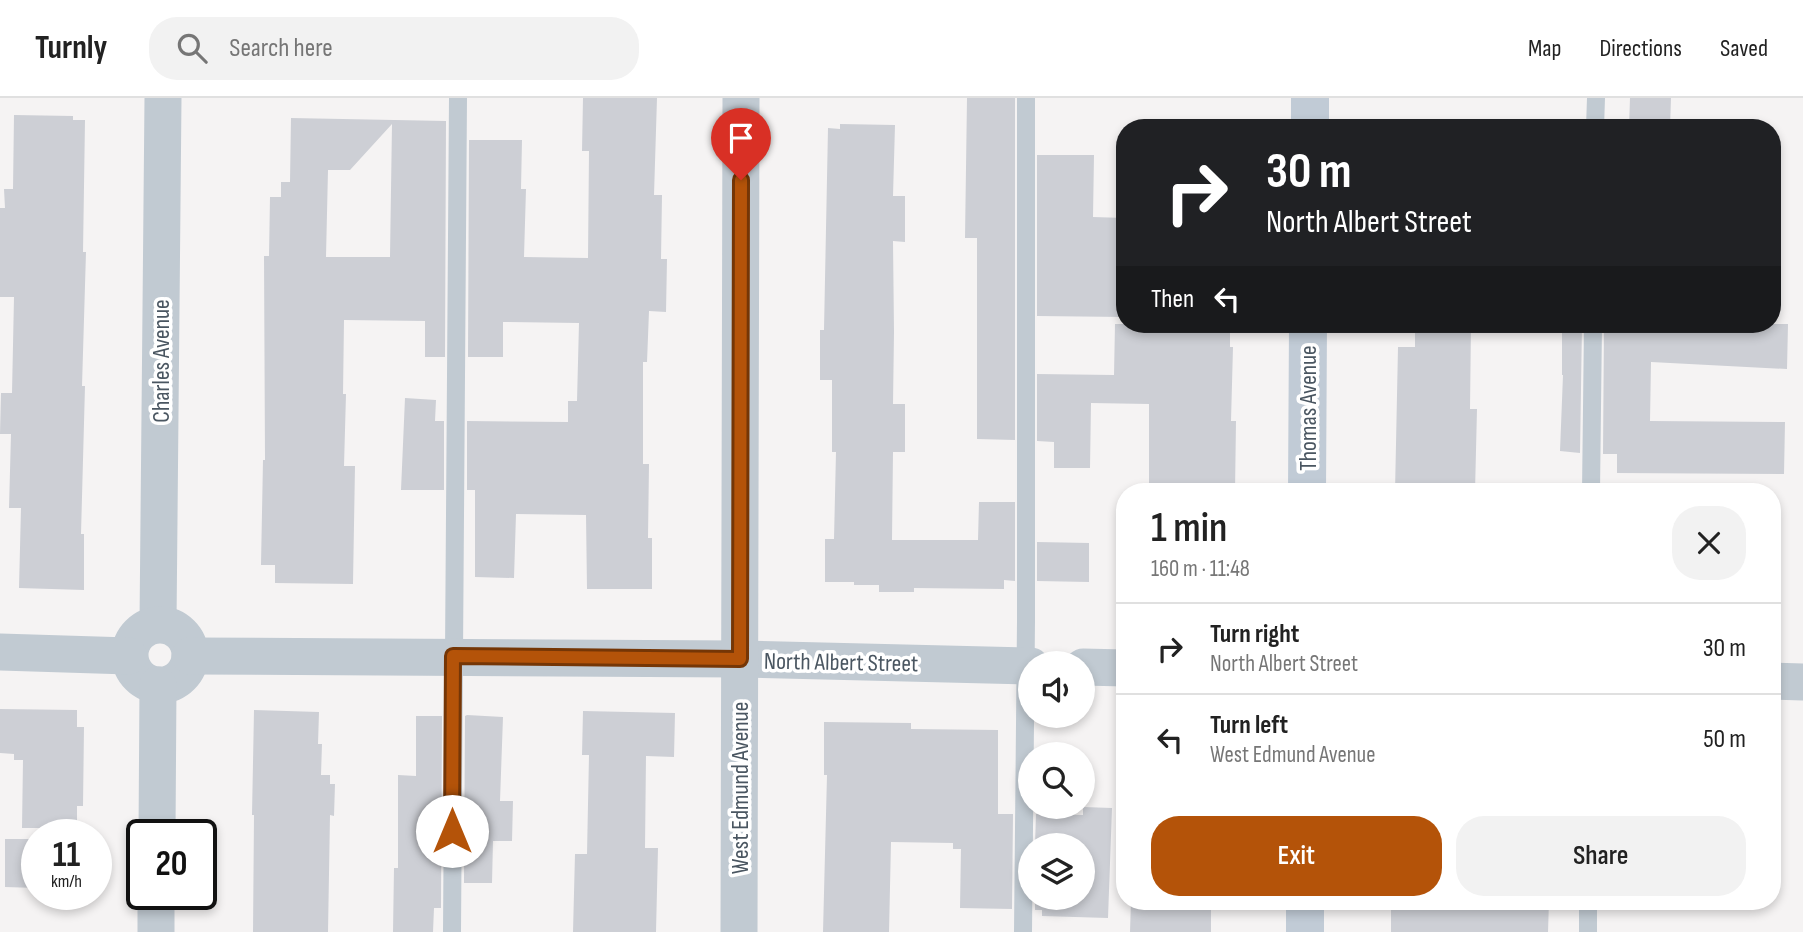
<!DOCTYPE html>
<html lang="en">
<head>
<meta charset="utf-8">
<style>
	:root { --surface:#fff; --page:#f2f2f2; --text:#222; --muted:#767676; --line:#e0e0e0; --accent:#b45309 }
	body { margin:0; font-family:"Sofia Sans Condensed",sans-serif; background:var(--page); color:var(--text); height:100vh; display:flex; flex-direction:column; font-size:26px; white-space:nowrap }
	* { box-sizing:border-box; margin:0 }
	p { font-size:23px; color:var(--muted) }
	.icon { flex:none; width:38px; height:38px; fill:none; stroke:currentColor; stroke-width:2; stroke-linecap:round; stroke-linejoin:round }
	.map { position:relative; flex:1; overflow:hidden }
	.drawer { position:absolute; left:1116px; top:385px; width:665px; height:427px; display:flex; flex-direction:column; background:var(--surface); border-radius:28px; box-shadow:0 4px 10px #0003 }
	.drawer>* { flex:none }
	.hud { position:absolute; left:1116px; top:21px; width:665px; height:214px; border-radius:28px; box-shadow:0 4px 10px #0003; background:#202124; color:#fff; overflow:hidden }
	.tools { position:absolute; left:1018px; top:553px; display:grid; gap:14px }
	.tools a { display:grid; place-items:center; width:77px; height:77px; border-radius:50%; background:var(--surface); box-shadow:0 4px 10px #0003; font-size:35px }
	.speed { position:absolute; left:21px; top:721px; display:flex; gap:14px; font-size:35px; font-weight:700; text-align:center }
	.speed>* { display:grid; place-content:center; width:91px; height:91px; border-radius:50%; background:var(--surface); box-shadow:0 4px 10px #0003; line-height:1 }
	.speed small { font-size:18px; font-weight:400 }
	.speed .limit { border:4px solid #111; border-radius:10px; background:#fff; color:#111 }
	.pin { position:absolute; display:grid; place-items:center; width:60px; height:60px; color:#fff; margin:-72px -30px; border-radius:50% 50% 50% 0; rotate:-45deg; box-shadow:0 0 7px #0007 }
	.pin .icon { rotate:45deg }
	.me { position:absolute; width:77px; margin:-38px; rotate:0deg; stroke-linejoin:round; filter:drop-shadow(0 0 5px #0008) }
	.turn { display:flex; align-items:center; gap:24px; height:147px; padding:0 35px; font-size:32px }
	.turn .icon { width:91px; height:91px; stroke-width:2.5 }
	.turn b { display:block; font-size:49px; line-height:60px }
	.then { display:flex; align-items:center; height:66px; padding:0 35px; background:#0003; gap:14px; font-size:26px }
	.round { display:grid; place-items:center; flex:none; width:74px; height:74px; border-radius:28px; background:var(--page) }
	.summary { display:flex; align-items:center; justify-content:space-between; height:119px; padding:0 35px }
	h1 { font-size:42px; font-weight:600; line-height:52px }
	.cta { display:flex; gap:14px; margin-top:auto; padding:14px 35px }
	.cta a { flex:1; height:80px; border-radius:28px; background:var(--accent); color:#fff; font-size:28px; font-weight:600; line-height:80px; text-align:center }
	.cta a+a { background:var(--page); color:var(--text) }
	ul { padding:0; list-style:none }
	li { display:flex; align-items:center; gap:21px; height:91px; padding:0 35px; border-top:2px solid var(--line) }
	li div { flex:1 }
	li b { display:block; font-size:26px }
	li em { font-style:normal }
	header { display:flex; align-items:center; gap:42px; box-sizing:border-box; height:98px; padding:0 35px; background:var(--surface); border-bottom:2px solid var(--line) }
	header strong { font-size:33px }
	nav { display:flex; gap:38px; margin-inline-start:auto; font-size:24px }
	.search { width:490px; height:63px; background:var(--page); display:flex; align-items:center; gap:18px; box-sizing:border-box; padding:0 24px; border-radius:28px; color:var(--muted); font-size:26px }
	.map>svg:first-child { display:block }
	.building { fill:#cdcfd5; fill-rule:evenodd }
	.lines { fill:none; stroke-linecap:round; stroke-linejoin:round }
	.lane { stroke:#c1cad2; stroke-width:18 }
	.street { stroke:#c1cad2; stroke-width:37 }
	.secondary { stroke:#c1cbd6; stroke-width:38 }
	.route-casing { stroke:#753606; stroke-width:18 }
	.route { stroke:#b45309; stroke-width:12 }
	.labels { text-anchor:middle; stroke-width:7; stroke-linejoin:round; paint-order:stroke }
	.street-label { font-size:24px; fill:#4a5661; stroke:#fff }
</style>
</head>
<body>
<header>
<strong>Turnly</strong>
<div class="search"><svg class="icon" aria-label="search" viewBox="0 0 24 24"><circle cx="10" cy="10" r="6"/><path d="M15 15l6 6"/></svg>Search here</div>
<nav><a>Map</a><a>Directions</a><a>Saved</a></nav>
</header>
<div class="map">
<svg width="1803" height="834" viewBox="0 0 1803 834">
	<rect width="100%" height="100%" fill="#f5f3f3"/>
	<g class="building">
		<polygon points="583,0 657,0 654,97 662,97 661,161 667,161 666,214 649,213 647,264 643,264 643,366 649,366 648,440 652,440 652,491 587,491 586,417 516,416 514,480 475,479 475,392 467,392 467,323 568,324 568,303 577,303 579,225 503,224 503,259 468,259 469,42 522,42 521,91 526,91 524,159 588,160 589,53 582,53"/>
		<polygon points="967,0 1015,0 1015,342 977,341 977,140 965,140"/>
		<polygon points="1630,0 1671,0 1670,30 1629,30"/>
		<polygon points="14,17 73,18 73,22 85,22 83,154 86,154 82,288 85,288 81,436 84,436 84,492 19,490 21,410 9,410 11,336 0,336 1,295 12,295 14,199 0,199 0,110 5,110 4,91 13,91"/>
		<path d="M291,20L446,23L445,259H425V223L344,222L343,296H346L344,368H355L353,486L275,485V467H261L263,362H265L264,158H269L270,99H281V84H290ZM392,26L390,159H326L328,72H350Z"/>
		<polygon points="840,26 895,27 893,98 905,98 905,144 893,143 894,234 893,306 905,306 905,354 893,354 892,442 978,442 979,404 1015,404 1015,483 1004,482 1004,491 914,490 914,494 879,494 879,487 854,487 854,484 825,484 825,441 834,441 836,354 832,354 832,282 820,282 820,232 824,232 828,30 840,31"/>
		<polygon points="1037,57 1094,57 1093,119 1125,120 1125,219 1037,218"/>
		<polygon points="1115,226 1230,226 1230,249 1233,249 1231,323 1236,323 1235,394 1149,394 1149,306 1091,305 1090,370 1054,370 1054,344 1037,343 1037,276 1114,277"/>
		<polygon points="1415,226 1471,226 1470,311 1477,311 1475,394 1395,394 1398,249 1415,249"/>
		<polygon points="1562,226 1582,226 1580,355 1560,353 1563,277 1562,277"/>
		<polygon points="1604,226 1788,226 1787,271 1651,264 1650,323 1785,324 1784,376 1617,375 1617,356 1603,356"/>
		<polygon points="405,300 436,302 435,323 444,323 444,392 401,392"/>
		<polygon points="1037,444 1089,445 1089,484 1037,483"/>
		<polygon points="0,611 77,612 77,629 84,629 83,708 77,708 77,730 22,730 23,662 14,662 14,656 0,655"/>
		<polygon points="254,612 319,614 318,646 322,646 321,677 330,677 330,686 335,686 334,718 330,717 328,834 253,834 254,717 252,717"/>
		<polygon points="583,613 675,615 674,659 646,658 645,750 658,750 656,834 573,834 575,756 587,756 589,657 582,657"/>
		<polygon points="467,617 503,619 500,703 513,703 512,743 493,743 492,785 464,785 465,618"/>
		<polygon points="416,618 442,618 441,810 434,810 433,834 393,834 394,770 398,770 398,677 416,678"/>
		<polygon points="824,624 911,625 911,631 998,632 998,716 1013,716 1012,811 960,810 961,751 953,751 953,745 891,744 889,834 823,834 827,677 824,677"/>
		<polygon points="1083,709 1112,710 1108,820 1042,818 1042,812 1035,812 1035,800 1083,800 1083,747 1035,747 1036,716 1083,717"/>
		<polygon points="5,741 37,741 37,790 5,789"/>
		<polygon points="1131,803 1211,803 1211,834 1130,834"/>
		<polygon points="1391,803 1549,803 1548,834 1391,834"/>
	</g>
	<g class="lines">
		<g class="lane">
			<polyline points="1595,30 1596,0"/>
			<polyline points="1591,394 1593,226"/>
			<polyline points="452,834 458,0"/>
			<polyline points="1023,834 1026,523 1026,0"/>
			<polyline points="1588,834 1588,803"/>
		</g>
		<g class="street">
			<polyline points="158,526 163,0"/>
			<circle cx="160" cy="557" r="30"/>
			<polyline points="0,554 129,558"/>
			<polyline points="190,558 740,561 1031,568"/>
			<polyline points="1083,569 1125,570"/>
			<polyline points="1773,583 1803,584"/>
			<polyline points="157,737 158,587"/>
			<polyline points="156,834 156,796"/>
			<polyline points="739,834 741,0"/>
		</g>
		<g class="secondary">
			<polyline points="1310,30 1310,0"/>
			<polyline points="1307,394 1308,226"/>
			<polyline points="1305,834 1305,803"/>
		</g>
	</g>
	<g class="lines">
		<g class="route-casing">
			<polyline id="route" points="452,733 453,558 740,561 741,82"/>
		</g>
		<use href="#route" class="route"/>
	</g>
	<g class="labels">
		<g class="street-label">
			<text transform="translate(161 263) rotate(-90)" y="8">Charles Avenue</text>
			<text transform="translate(1308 310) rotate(-90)" y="8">Thomas Avenue</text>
			<text transform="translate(841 564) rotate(1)" y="8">North Albert Street</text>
			<text transform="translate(740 690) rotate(-90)" y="8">West Edmund Avenue</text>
		</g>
	</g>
</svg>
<div class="tools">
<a><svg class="icon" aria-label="sound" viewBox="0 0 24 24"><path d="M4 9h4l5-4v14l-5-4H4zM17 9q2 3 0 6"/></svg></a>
<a><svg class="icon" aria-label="search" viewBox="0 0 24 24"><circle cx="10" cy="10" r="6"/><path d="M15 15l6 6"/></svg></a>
<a><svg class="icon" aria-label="layers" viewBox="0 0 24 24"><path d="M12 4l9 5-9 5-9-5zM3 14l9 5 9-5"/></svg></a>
</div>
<div class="speed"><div>11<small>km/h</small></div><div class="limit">20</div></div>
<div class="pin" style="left:741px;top:82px;background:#d93025"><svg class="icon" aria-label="arrive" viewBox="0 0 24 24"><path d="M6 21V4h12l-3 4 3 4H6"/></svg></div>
<svg class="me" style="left:452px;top:733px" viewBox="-20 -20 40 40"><circle r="19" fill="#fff"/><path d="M0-13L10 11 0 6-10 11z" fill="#b45309"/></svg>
<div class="hud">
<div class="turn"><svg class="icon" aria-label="right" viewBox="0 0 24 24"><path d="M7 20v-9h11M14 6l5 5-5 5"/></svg><div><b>30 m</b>North Albert Street</div></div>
<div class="then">Then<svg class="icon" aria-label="left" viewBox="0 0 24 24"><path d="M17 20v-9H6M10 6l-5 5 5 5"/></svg></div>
</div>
<section class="drawer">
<div class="summary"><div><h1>1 min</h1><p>160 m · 11:48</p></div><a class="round"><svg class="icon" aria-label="close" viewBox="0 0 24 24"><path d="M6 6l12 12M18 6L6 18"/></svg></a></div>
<ul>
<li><svg class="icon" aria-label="right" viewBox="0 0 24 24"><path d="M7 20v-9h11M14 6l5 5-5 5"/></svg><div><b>Turn right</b><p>North Albert Street</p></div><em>30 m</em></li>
<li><svg class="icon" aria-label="left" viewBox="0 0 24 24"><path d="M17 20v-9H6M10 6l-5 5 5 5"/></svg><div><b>Turn left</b><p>West Edmund Avenue</p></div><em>50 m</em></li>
</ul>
<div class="cta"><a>Exit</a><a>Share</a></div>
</section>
</div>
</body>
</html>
